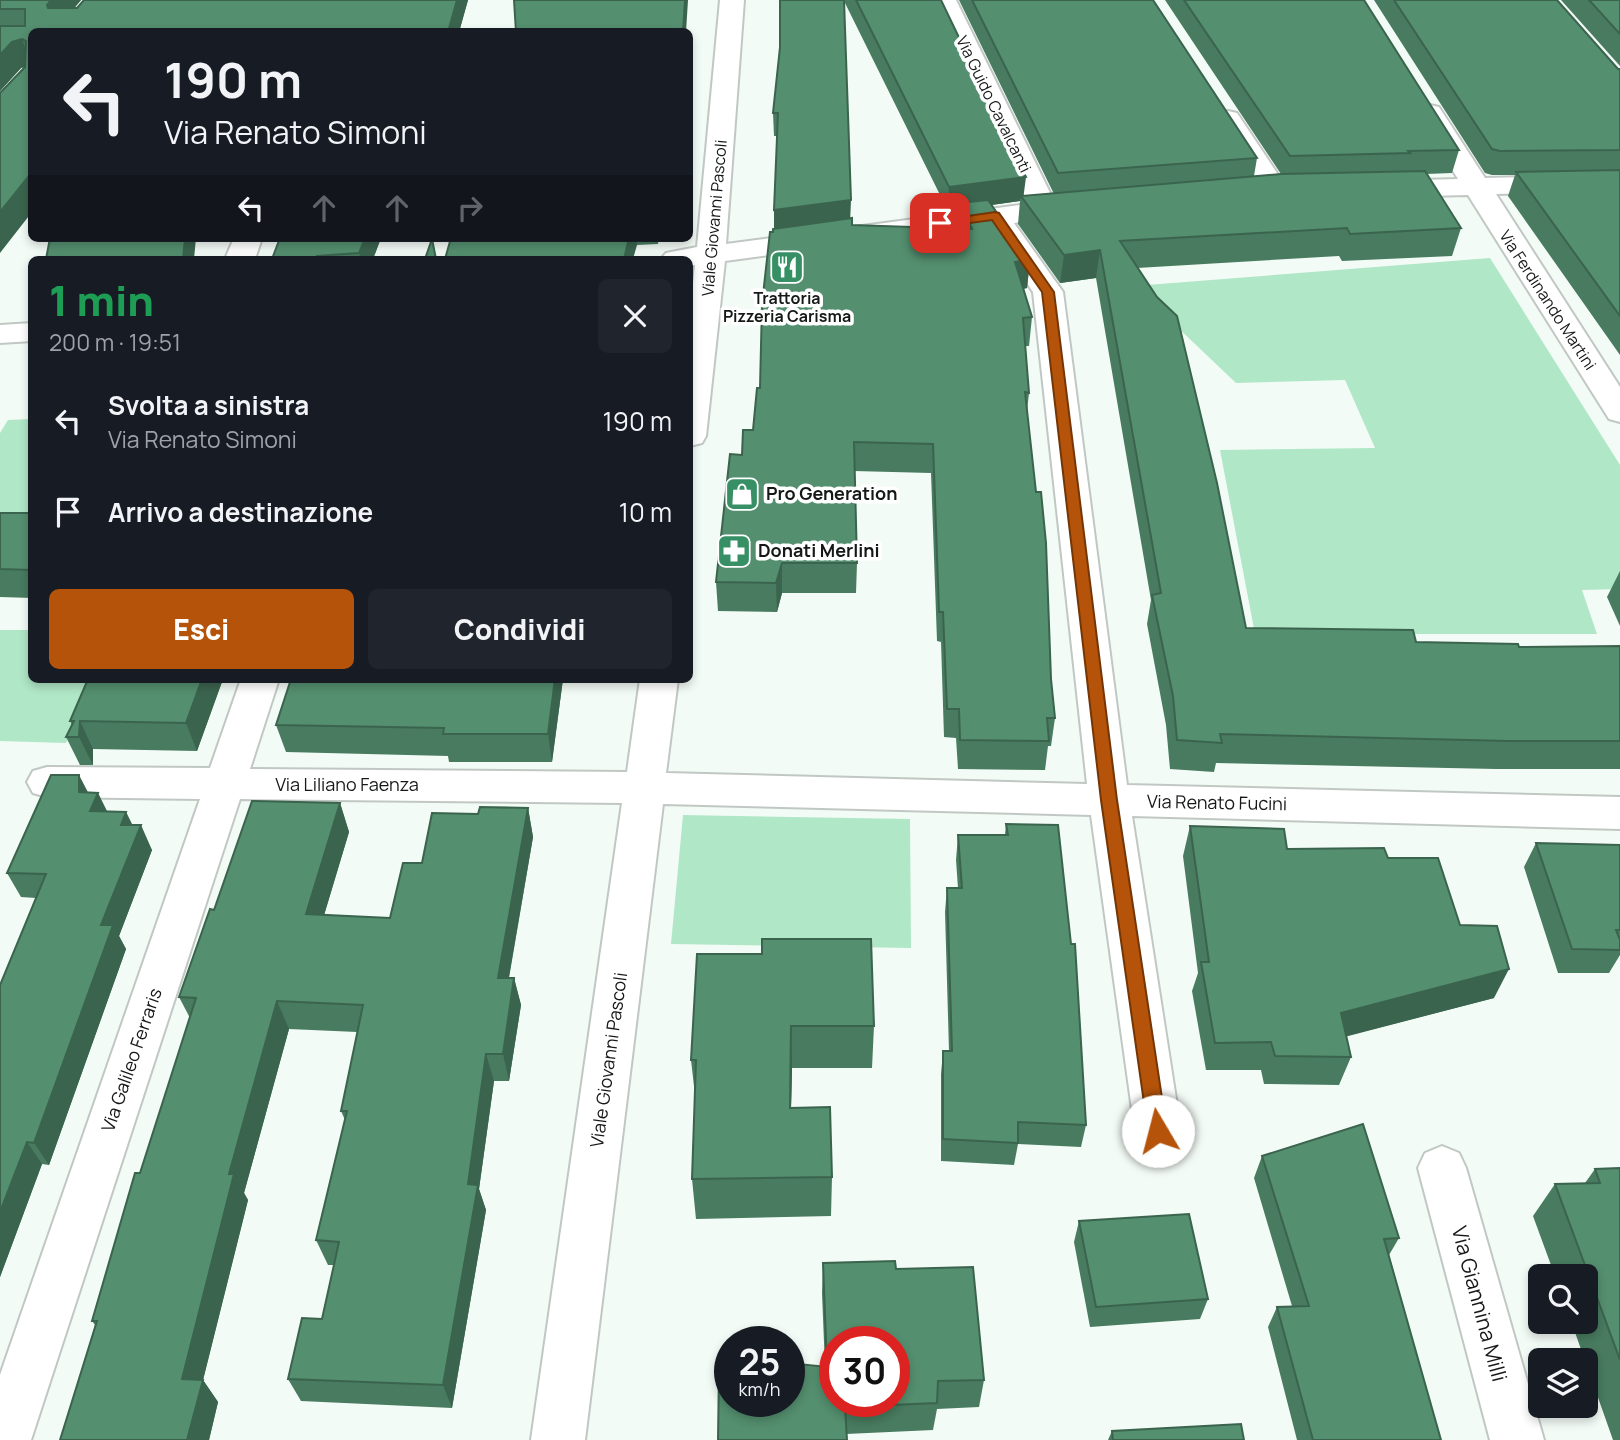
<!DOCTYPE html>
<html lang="it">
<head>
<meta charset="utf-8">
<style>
	:root { --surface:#171b24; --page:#20242c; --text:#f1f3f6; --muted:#9ea1a6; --accent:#b45309 }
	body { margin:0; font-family:Manrope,sans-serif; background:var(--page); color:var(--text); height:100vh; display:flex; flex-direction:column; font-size:26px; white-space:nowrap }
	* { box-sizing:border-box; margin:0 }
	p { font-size:23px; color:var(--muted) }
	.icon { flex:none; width:38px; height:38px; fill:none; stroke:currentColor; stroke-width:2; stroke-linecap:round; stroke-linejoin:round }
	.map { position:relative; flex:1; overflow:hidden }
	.sheet { position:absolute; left:28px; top:256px; width:665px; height:427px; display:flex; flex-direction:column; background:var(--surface); border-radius:10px; box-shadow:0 4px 10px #0003 }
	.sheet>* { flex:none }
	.guide { position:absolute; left:28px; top:28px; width:665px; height:214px; border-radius:10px; box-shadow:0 4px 10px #0003; background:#171b24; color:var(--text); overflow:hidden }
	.controls { position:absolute; left:1528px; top:1264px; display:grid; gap:14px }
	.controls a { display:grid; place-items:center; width:70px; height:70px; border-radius:10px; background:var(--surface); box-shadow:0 4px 10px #0003; font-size:35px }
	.speed { position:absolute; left:714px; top:1326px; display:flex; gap:14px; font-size:35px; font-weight:700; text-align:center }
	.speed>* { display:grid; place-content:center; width:91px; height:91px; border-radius:50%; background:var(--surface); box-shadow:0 4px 10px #0003; line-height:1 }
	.speed small { font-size:18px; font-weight:400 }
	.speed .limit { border:10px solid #d22; background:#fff; color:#111 }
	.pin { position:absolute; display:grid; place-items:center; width:60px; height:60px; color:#fff; margin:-30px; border-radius:14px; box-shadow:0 4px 10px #0006 }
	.me { position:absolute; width:77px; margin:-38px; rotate:352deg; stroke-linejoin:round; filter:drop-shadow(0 0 5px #0008) }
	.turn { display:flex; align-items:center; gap:24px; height:147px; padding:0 21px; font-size:32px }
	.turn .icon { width:91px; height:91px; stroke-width:2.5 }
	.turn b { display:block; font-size:49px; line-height:60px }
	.lanes { display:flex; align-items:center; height:66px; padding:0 21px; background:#0003; justify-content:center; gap:35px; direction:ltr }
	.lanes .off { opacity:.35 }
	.round { display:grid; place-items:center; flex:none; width:74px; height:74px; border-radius:10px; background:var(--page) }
	.headline { display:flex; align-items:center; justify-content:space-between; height:119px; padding:0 21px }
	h1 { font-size:42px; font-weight:800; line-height:52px; color:#1e9e55 }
	.action { display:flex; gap:14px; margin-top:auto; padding:14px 21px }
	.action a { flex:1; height:80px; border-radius:10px; background:var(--accent); color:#fff; font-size:28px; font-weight:800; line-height:80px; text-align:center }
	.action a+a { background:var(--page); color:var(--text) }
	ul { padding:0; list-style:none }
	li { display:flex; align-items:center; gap:21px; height:91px; padding:0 21px }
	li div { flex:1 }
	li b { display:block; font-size:26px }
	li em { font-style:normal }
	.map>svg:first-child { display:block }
	.green { fill:#b0e7c7 }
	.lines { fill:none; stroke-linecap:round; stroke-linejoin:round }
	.minor-casing { stroke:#c1c8c4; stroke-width:4 }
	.minor { fill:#fff; fill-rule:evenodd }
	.wall { fill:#487b5f; fill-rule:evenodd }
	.shaded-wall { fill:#3b644e }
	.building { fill:#548f6f; stroke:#3b644e; stroke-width:2; fill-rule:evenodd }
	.route { fill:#b45309; stroke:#753606; stroke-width:2 }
	.labels { text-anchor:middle; stroke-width:7; stroke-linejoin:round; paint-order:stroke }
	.far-street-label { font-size:16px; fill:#151816; stroke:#fff }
	.far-poi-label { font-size:16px; font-weight:bold; fill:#151816; stroke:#fff }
	.poi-label { font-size:18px; font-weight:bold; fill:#151816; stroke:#fff; text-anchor:start }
	.street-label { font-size:18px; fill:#151816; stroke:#fff }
	.near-street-label { font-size:21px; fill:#151816; stroke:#fff }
</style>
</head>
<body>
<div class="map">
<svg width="1620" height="1440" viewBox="0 0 1620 1440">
	<rect width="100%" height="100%" fill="#f3fbf6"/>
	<g class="green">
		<polygon points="1490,258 1620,465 1620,589 1582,590 1597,634 1255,634 1220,450 1375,448 1345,380 1236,383 1134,286"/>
		<polygon points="31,419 31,541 0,540 0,433 8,420"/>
		<polygon points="0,630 31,630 32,679 93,679 66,743 0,741"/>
		<polygon points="683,815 910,819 911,948 671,944"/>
	</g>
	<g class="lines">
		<g class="minor-casing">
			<g id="minor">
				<polygon points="720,0 744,0 726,244 1028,204 932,0 956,0 1054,201 1069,199 1079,201 1083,207 1079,213 1014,223 1063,292 1127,785 1620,797 1620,829 1132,816 1181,1131 1175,1146 1158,1152 1141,1146 1135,1131 1091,815 663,804 585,1440 531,1440 622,803 240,799 31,1440 0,1440 0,1375 200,799 47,797 33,793 27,782 33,771 47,767 210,768 241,679 279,679 250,769 627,772 640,679 678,679 666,773 1087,784 1033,292 988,226 725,261 706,436 702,443 690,446 690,310 695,265 690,266 690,259 661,259 666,253 697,247"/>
				<polygon points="1430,105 1439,107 1485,178 1620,175 1620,191 1496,194 1620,387 1620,422 1609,419 1468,195 1384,197 1374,195 1370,189 1374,183 1384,181 1458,179 1417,113 1421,107"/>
				<polygon points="1228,111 1237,113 1289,191 1285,197 1275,199 1265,197 1261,191 1215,119 1219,113"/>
				<polygon points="234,238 262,238 255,259 225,259"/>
				<polygon points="32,323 32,341 0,343 0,325"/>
				<polygon points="1442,1146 1459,1153 1466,1168 1544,1440 1490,1440 1418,1168 1425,1153"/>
			</g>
		</g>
		<use href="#minor" class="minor"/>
	</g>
	<g class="wall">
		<polygon points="0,0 81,0 74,8 468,0 459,32 32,32 0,253 1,93 24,67 21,68 0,91"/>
		<path d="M780,0H941L1024,196L1054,194L959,0H1153L1257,158L1254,176L1281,174L1165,0H1364L1459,150L1452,173L1426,174L1461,228L1452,256L1342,261L1339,256L1137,268L1246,628L1416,642L1519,647L1620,646V769H1496L1216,763L1214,772L1170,769L1166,725L1147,624L1151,600L1096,278L1060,283L1018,224L1020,201L992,205L1030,260L1027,288L1023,289L1032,317L1029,346H1025L1029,393L1027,411L1051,679L1055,718L1051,746H1048L1045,770L958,769L956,738L944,737L941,642L937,641L931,473L854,471L857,563L856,593H782L777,612L718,611L716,582L742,455L753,430L760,388L773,232L774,228L777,136H774L773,113L780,47ZM844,1L948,211L959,209L958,229L852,225L850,218Z"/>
		<polygon points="1374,0 1557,0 1618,69 1620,69 1620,355 1508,196 1515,175 1492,175 1485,173"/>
		<polygon points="1561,0 1620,0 1620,66"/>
		<polygon points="280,238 381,238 373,259 272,259"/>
		<polygon points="451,238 659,238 658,244 637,245"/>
		<polygon points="0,513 32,513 32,598 0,597"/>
		<polygon points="1620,571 1620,626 1607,597"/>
		<polygon points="88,679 223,679 197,751 93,749 93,765 80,765 66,737 72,725 70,721"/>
		<polygon points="291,679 563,679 552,762 449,762 448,756 286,752 276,725"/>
		<polygon points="88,792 98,793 106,811 126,812 132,825 152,850 119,936 126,949 49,1165 42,1164 0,1277 0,985 36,898 21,897 7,873"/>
		<polygon points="340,803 349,832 324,915 390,918 422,863 478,814 528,808 533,837 509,978 514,978 521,1005 509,1081 494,1081 479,1189 486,1210 452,1408 301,1401 288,1379 322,1319 334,1265 328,1265 316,1240 345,1120 341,1111 357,1032 289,1029 244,1193 248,1200 203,1380 218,1402 209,1440 60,1440 95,1325 92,1321 190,1018 179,997 214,910"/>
		<polygon points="1006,824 1086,1125 1081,1147 1018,1144 1014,1165 941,1161 941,1074 943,1051 949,1051 945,912 947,888 958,888 956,860 958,835 1005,835"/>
		<polygon points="1190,826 1287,849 1388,858 1494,998 1346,1036 1351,1057 1339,1085 1264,1084 1261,1070 1206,1070 1192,991 1198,973 1183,856"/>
		<polygon points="1536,843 1620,845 1620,955 1609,973 1558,973 1524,867"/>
		<polygon points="697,954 874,1026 872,1068 792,1068 791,1108 832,1177 831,1216 696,1219 692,1179 695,1095 691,1060"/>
		<polygon points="1262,1156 1399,1238 1389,1255 1441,1440 1297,1440 1268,1327 1277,1307 1292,1306 1254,1178"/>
		<polygon points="1620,1168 1620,1440 1613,1440 1571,1321 1586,1321 1586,1276 1555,1276 1533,1216 1555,1184 1585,1183 1595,1169"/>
		<polygon points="1079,1221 1208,1299 1200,1319 1090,1327 1074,1242"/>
		<polygon points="823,1263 896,1269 984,1380 979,1407 937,1409 933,1430 846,1434 825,1367 822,1293"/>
		<polygon points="1112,1431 1244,1440 1108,1440"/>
	</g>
	<g class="shaded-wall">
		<polygon points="51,0 81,0 56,30 48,8 47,5"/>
		<polygon points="457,0 468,0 459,32 448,32"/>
		<polygon points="685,0 688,0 686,32 683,32"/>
		<polygon points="22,39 31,65 21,68 0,91 0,55 12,42"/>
		<polygon points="32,172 32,212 0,253 0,212"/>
		<polygon points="1026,177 1023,200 1021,196 1020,201 962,209 960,203 959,209 948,211 949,187"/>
		<polygon points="851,200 850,224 774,234 774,210"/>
		<polygon points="185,238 196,238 194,259 183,259"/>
		<polygon points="365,238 381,238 373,259 361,259 359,253"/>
		<polygon points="629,238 636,238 637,245 633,259 624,259"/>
		<polygon points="1100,250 1096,278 1060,283 1064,255"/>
		<polygon points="1030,260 1027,288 1012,291 1015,262"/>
		<polygon points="782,563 782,593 777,612 776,583"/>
		<polygon points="202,679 223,679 197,751 186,723"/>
		<polygon points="555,679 563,679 552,762 548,734"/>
		<polygon points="80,721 93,749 93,765 79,737"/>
		<polygon points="79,775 92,800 98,793 110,817 102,835 79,792"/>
		<polygon points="340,803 349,832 316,942 306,914"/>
		<polygon points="528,808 533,837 504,1005 498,978"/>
		<polygon points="126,812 137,834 141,825 152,850 119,936 126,949 49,1165 34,1143 101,925 121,825"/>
		<polygon points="1509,969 1494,998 1329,1041 1341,1013"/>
		<polygon points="514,978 521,1005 509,1081 503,1054"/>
		<polygon points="277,1001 289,1029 244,1193 248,1200 203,1380 218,1402 209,1440 187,1440 182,1379 229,1174"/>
		<polygon points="791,1026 792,1068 790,1149 790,1108"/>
		<polygon points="486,1054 494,1081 479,1189 486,1210 452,1408 443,1385 468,1184"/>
		<polygon points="27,1142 42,1164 0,1277 0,1212"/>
	</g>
	<g class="building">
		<polygon points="0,0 51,0 47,5 48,8 77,8 84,0 457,0 448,32 32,32 32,172 0,212 0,93 25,67 26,41 22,39 12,42 0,55 0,26 25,26 25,9 0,9"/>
		<polygon points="514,0 685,0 683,32 516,32"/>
		<polygon points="780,0 844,0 851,200 774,210 778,113 773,113 780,47"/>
		<polygon points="856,0 941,0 1026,177 949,187"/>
		<polygon points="972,0 1153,0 1257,158 1058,173"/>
		<polygon points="1184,0 1364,0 1459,150 1408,151 1410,153 1290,156"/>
		<polygon points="1394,0 1557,0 1618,69 1620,69 1620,150 1500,151 1492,149"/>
		<polygon points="1589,0 1620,0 1620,34"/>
		<polygon points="1620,170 1620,316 1516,172"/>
		<polygon points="1425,171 1461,228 1350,234 1347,228 1120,241 1157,297 1177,316 1217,483 1246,628 1413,630 1416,642 1518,644 1519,647 1620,646 1620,741 1509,741 1220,734 1222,743 1177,740 1173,696 1152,595 1161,593 1100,250 1064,255 1021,196 1281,174"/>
		<polygon points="988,200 1030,260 1015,262 1032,317 1023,318 1029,393 1025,392 1036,492 1041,492 1046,543 1051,679 1055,718 1047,718 1049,741 960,740 959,709 947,709 943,612 939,612 933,444 854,442 857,563 782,563 776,583 716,582 730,454 742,455 743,430 753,430 757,388 760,388 762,304 770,232 773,232 773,229 852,218 852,225 972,229 960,203"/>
		<polygon points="50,238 185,238 183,259 46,259"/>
		<polygon points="280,238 365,238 359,253 317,256 317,259 272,259"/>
		<polygon points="451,238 629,238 624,259 445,259"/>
		<polygon points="432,239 436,259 425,259"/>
		<polygon points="0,513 32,513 32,570 0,569"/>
		<polygon points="88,679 202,679 186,723 80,721 79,737 66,737 74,721 70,721"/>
		<polygon points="291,679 555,679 548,734 443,734 444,728 276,725"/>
		<polygon points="51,775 79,775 79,792 98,793 90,811 126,812 121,825 141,825 101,925 113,925 34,1143 27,1142 0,1212 0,985 46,874 7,873"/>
		<polygon points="252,801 340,803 306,914 390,918 403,863 422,863 432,813 478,814 480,807 528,808 498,978 514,978 503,1054 486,1054 468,1184 478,1185 443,1385 288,1379 302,1318 322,1319 339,1242 316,1240 347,1111 341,1111 363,1005 277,1001 229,1174 234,1174 182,1379 203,1380 187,1440 60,1440 97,1321 92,1321 135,1173 140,1173 196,998 179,997 210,909 214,910"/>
		<polygon points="1006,824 1058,825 1071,944 1075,944 1086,1125 1018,1122 1018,1143 943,1139 943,1051 952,1051 947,888 962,888 958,835 1008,835"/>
		<polygon points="1190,826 1284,829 1287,849 1384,848 1388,858 1438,858 1460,925 1497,926 1509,969 1341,1013 1351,1057 1275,1056 1271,1042 1215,1043 1201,962 1209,962"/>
		<polygon points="1536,843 1620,845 1620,930 1616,930 1620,940 1620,950 1572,949"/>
		<polygon points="762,939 871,939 874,1026 791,1026 790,1108 830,1107 832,1177 692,1179 696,1060 691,1060 697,954 762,954"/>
		<polygon points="1363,1124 1399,1238 1384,1239 1441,1440 1313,1440 1277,1307 1309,1306 1262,1156"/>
		<polygon points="1620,1168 1620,1360 1555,1184 1600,1183 1595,1169"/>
		<polygon points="1189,1214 1208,1299 1096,1307 1079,1221"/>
		<path d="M895,1261L896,1269L973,1267L984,1380L938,1381L937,1403L845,1407L847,1440H718L719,1370L730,1360V1402H789V1363L827,1367L823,1263ZM835,1342H894V1402H835Z"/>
		<polygon points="1241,1424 1244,1440 1113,1440 1112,1431"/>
	</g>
	<polygon class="route" points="995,212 999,213 1054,292 1117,800 1167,1131 1164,1137 1158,1140 1151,1137 1148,1131 1101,800 1042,292 992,220 940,227 934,223 940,220"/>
	<defs>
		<g id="restaurant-square" transform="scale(1.75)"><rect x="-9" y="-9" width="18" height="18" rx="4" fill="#379065" stroke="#fff"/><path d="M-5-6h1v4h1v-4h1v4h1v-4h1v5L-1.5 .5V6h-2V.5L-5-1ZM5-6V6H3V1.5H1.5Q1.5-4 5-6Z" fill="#fff"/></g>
		<g id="shop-square" transform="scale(1.75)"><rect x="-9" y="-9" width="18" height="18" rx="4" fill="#379065" stroke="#fff"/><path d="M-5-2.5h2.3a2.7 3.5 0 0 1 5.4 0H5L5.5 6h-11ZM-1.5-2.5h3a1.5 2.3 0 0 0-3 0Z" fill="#fff"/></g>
		<g id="pharmacy-square" transform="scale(1.75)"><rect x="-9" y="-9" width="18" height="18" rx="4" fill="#379065" stroke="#fff"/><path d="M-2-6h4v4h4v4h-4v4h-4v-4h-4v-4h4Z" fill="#fff"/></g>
	</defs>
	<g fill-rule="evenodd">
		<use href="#restaurant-square" x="787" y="267"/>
		<use href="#shop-square" x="742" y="494"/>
		<use href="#pharmacy-square" x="734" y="551"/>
	</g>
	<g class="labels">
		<g class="far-street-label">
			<text transform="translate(994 104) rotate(64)" y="6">Via Guido Cavalcanti</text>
			<text transform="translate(714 218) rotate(-85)" y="6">Viale Giovanni Pascoli</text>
			<text transform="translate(1548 300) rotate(57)" y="6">Via Ferdinando Martini</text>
		</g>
		<g class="far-poi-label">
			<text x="787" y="304">Trattoria<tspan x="787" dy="18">Pizzeria Carisma</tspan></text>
		</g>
		<g class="poi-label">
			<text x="766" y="500">Pro Generation</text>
			<text x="758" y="557">Donati Merlini</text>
		</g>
		<g class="street-label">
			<text x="347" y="791">Via Liliano Faenza</text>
			<text transform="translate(1217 803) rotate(1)" y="6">Via Renato Fucini</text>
			<text transform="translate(132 1060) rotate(-71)" y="6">Via Galileo Ferraris</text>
			<text transform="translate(609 1060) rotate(-82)" y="6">Viale Giovanni Pascoli</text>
		</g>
		<g class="near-street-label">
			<text transform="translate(1479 1304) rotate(75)" y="7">Via Giannina Milli</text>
		</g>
	</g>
</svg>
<div class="controls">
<a><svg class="icon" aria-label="search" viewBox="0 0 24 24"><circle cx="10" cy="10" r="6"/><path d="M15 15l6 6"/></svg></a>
<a><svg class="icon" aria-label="layers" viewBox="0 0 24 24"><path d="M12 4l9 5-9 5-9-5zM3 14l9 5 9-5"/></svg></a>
</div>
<div class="speed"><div>25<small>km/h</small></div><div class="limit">30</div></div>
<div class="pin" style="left:940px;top:223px;background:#d93025"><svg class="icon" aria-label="arrive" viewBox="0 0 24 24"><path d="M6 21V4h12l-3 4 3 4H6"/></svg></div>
<svg class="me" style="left:1158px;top:1131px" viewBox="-20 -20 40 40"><circle r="19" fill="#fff"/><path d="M0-13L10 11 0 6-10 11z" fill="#b45309"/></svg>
<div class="guide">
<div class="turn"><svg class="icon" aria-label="left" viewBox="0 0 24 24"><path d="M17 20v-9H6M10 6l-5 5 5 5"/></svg><div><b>190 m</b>Via Renato Simoni</div></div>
<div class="lanes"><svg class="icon" aria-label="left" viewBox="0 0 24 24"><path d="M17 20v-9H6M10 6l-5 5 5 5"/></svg><svg class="icon off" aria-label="ahead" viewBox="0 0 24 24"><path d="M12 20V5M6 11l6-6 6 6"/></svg><svg class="icon off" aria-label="ahead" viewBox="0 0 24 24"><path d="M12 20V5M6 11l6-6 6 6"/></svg><svg class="icon off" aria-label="right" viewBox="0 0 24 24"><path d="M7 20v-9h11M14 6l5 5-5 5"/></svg></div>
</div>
<section class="sheet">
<div class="headline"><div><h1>1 min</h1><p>200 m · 19:51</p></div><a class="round"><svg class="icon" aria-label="close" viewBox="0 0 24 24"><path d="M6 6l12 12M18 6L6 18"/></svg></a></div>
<ul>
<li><svg class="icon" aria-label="left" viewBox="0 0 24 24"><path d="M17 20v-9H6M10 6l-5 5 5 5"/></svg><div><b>Svolta a sinistra</b><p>Via Renato Simoni</p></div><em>190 m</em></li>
<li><svg class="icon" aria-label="arrive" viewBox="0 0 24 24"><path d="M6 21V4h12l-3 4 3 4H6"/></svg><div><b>Arrivo a destinazione</b></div><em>10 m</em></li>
</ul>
<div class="action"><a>Esci</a><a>Condividi</a></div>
</section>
</div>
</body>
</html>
